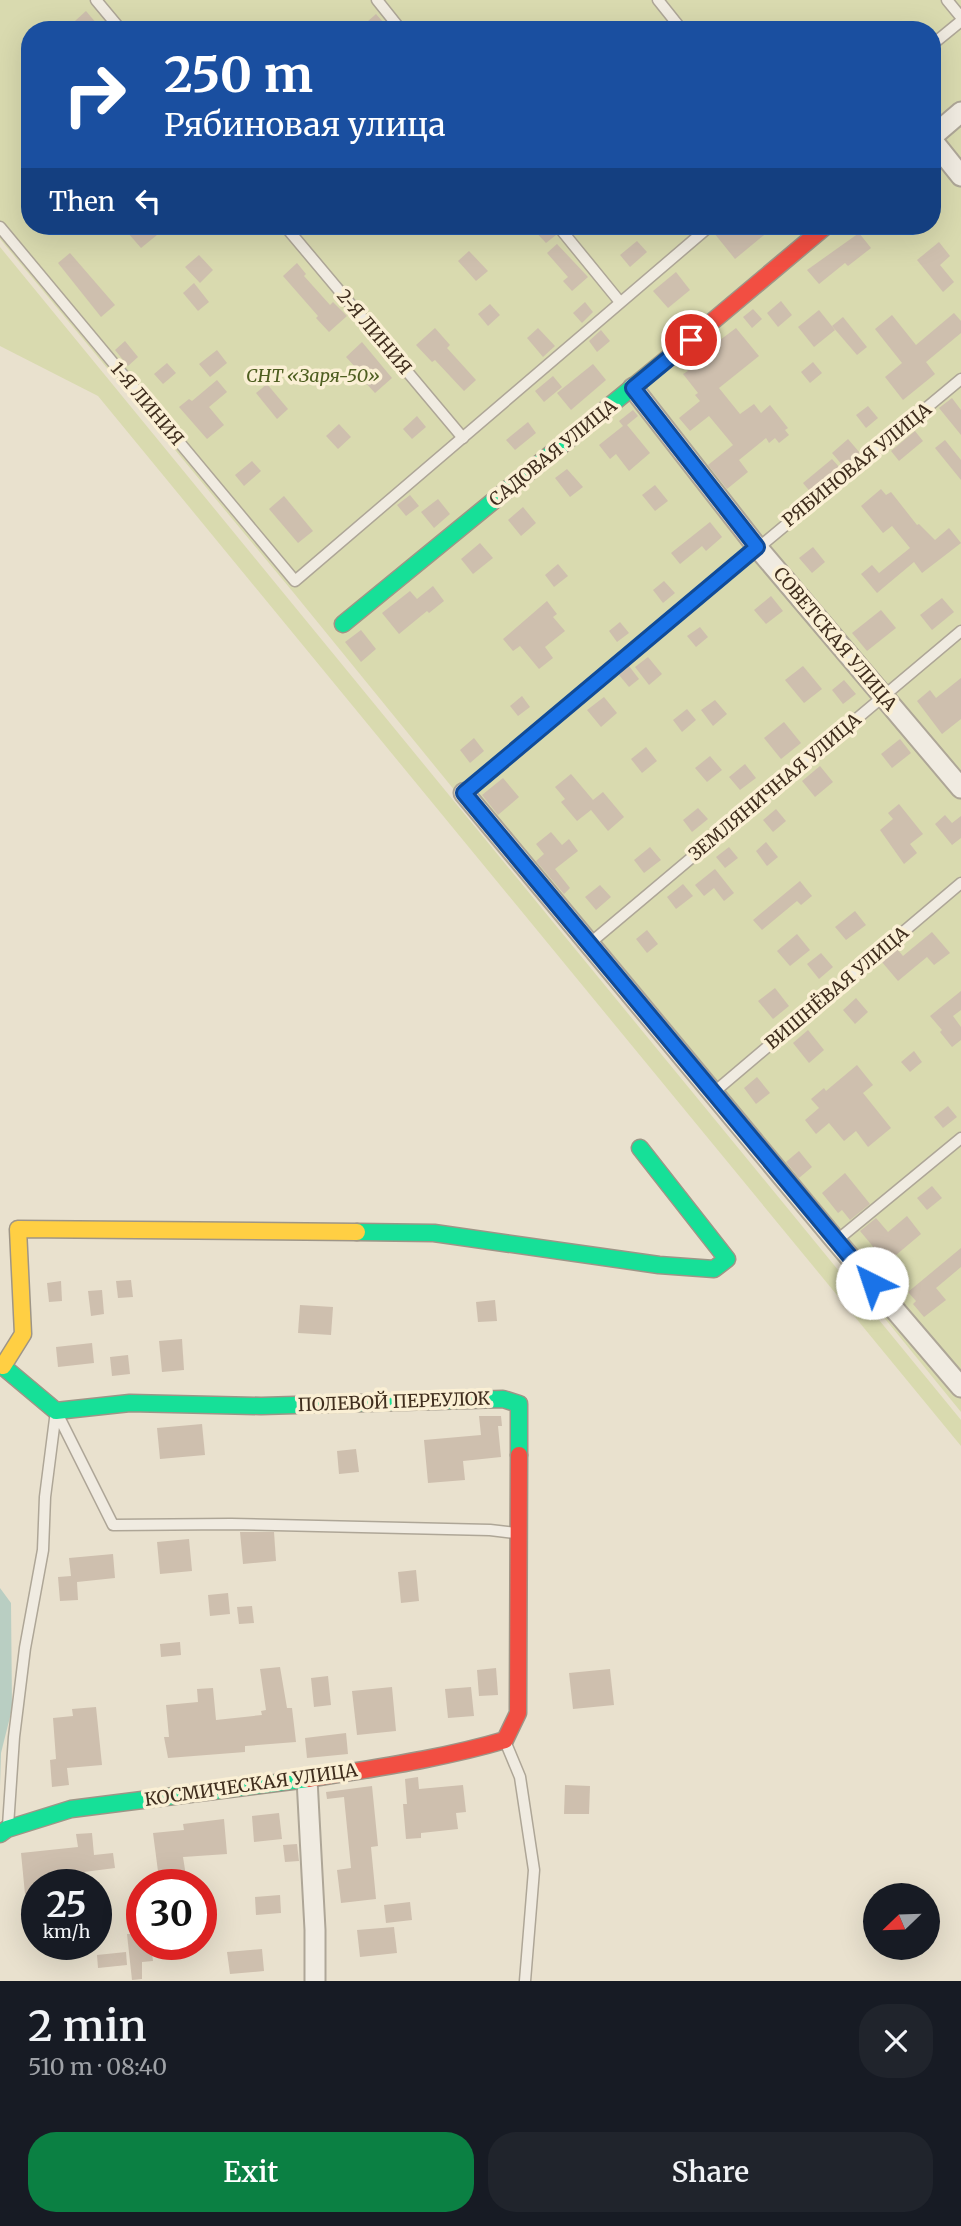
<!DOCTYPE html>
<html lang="en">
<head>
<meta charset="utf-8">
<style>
	:root { --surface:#171b24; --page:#20242c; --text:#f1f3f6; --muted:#9ea1a6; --accent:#0b8043 }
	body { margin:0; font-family:Merriweather,serif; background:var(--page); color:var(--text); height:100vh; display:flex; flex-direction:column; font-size:26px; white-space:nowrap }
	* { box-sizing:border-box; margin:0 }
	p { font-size:23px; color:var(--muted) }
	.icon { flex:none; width:38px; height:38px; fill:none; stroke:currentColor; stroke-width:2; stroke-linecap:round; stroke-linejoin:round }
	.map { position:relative; height:1981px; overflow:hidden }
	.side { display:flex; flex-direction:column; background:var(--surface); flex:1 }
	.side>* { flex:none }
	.banner { position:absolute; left:21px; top:21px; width:920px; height:214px; border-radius:28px; box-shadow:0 7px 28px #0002; background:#1a4fa0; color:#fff; overflow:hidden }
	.needle { width:46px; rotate:247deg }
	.tools { position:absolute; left:863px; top:1883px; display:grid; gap:14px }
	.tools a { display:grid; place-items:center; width:77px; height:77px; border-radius:50%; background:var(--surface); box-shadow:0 7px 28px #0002; font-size:35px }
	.speed { position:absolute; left:21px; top:1869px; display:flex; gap:14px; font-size:35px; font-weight:700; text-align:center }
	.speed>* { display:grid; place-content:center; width:91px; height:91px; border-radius:50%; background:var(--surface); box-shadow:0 7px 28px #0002; line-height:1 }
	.speed small { font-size:18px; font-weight:400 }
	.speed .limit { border:10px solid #d22; background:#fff; color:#111 }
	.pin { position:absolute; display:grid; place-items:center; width:60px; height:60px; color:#fff; margin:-30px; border:4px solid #fff; border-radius:50%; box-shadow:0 2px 7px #0007 }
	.me { position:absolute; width:77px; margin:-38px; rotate:319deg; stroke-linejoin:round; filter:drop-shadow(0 0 5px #0008) }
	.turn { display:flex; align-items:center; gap:24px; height:147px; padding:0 28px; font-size:32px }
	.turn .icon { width:91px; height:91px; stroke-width:2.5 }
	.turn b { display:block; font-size:49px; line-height:60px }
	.then { display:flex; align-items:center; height:66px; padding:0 28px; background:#0003; gap:14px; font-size:26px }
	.round { display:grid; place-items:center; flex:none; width:74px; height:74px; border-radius:28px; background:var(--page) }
	.head { display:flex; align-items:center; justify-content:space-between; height:119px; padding:0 28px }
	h1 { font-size:42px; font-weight:600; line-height:52px }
	.primary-button { display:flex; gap:14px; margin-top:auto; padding:14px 28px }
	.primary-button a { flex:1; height:80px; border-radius:28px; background:var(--accent); color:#fff; font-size:28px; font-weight:600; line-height:80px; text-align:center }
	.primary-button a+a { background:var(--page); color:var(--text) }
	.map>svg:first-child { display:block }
	.green { fill:#d9daaf; fill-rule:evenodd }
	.water { fill:#b9cec2 }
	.building { fill:#cebfae }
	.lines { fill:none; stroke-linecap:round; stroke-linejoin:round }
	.lane-casing { stroke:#aea697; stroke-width:13 }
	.street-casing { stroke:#aea697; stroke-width:23 }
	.fast-casing { stroke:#9e9587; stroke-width:19 }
	.slow-casing { stroke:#9e9587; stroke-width:19 }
	.jam-casing { stroke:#9e9587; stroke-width:19 }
	.lane { stroke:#f0ebe1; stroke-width:10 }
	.street { stroke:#f0ebe1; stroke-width:19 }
	.fast { stroke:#16e098; stroke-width:16 }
	.slow { stroke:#ffcf43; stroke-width:16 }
	.jam { stroke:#f24e42; stroke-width:16 }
	.route-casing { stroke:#114b97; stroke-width:18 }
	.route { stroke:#1a73e8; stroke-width:12 }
	.labels { text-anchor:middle; stroke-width:7; stroke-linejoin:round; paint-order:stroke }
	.street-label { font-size:18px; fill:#3f2d1d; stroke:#faefd4 }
	.park-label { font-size:18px; font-style:italic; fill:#4e5e20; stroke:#faefd4 }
</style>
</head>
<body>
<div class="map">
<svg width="961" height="1981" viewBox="0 0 961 1981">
	<rect width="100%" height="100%" fill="#e9e1ce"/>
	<g class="green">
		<path d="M0,0H961V1412L293,592L0,239ZM30,30H933V226H30Z"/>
		<polygon points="0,247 961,1420 961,1446 98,396 0,346"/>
	</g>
	<polygon class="water" points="0,1588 11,1603 12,1709 1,1753 0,1786"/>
	<g class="building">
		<polygon points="86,11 102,30 65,30"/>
		<polygon points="376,14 390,30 358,30"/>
		<polygon points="122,226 168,226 141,248"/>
		<polygon points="530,226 551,226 556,235 546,243"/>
		<polygon points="717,226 775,226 735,259 714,233"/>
		<polygon points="859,233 871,248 848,266 845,263 819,284 807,270"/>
		<polygon points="637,241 647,252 630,267 620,255"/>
		<polygon points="939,242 950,256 940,265 954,282 943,292 917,260"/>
		<polygon points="557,244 588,277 572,291 563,281 568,277 547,253"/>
		<polygon points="469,251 488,271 476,281 458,261"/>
		<polygon points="70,253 115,305 101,317 58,263"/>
		<polygon points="199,255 213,270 200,283 185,267"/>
		<polygon points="297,263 306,274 304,276 330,305 333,302 347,316 329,332 316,318 318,316 283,276"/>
		<polygon points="676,272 690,290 668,308 653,291"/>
		<polygon points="194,283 209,302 198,311 183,293"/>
		<polygon points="781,301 792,315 778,327 767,313"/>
		<polygon points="585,302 593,312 582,323 573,313"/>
		<polygon points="490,304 500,315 488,326 478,314"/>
		<polygon points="753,309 762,319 752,328 743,317"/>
		<polygon points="819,310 835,330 814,347 798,327"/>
		<polygon points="954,313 961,321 961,333 926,362 935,374 903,400 885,377 902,363 875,329 892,315 916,345"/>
		<polygon points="843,317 867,347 857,355 832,326"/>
		<polygon points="435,328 450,345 447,348 476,380 464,391 435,360 432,362 416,345"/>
		<polygon points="538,328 555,346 543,357 527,338"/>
		<polygon points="736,328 759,356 719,388 740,414 754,404 761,413 770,405 788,428 785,430 789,435 779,443 775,438 769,443 766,438 739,460 748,472 727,489 708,465 733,445 709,416 690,431 679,418 700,401 695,395 698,393 683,374 688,371 684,367"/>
		<polygon points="601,330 610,341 597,352 589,341"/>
		<polygon points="125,341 138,357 128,366 115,350"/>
		<polygon points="362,342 392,378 375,393 364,381 366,379 346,357"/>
		<polygon points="217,350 227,363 210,377 199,364"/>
		<polygon points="813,362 822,373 810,383 801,372"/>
		<polygon points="167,363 176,373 163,384 154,374"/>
		<polygon points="593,364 606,380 571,410 557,393"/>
		<polygon points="553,376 562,387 544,402 535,391"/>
		<polygon points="217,380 227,392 209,407 224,425 207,439 179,407 189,399 192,401"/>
		<polygon points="267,384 288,409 277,419 256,393"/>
		<polygon points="952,398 961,410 961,435 939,408"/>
		<polygon points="868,406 878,418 866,428 856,415"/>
		<polygon points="633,410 638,416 627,425 650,453 629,471 616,454 610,459 599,445 623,426 619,421"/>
		<polygon points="417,416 426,427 412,439 403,429"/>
		<polygon points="528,422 536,433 515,450 506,440"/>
		<polygon points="339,424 351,437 338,449 326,436"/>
		<polygon points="915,431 923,441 899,461 891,451"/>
		<polygon points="848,439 860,453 843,466 832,453"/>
		<polygon points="945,440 961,460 961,480 935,448"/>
		<polygon points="832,459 841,469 812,494 803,483"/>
		<polygon points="252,461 261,471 244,486 235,475"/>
		<polygon points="567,469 583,487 570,497 555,478"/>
		<polygon points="655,485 668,501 655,511 642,495"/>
		<polygon points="881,489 886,495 891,492 917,525 919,524 935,540 949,528 961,543 922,573 914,562 877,593 861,574 872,565 879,573 910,548 892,526 883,533 861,506"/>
		<polygon points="410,495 419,506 406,516 397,505"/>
		<polygon points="284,496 313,531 298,543 269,509"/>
		<polygon points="438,499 450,514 434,528 421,512"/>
		<polygon points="523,507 536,523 521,536 508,520"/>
		<polygon points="710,522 722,537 706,551 702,546 680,564 671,553"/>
		<polygon points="480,543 493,558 473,574 461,559"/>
		<polygon points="813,547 825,562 812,573 799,558"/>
		<polygon points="558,564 568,576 554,587 545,575"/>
		<polygon points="664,581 675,593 663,603 653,590"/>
		<polygon points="433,586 444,601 429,613 427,611 399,634 382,613 410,591 417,599"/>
		<polygon points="771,596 783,611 766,624 754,610"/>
		<polygon points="942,598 954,612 932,630 920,615"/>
		<polygon points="547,601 557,614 553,617 565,631 545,647 553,658 539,669 520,646 513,651 503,639"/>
		<polygon points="881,610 896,628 867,651 852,633"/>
		<polygon points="620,622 629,633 617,642 609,631"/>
		<polygon points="700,627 708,637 696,647 687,636"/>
		<polygon points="361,630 376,649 361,662 345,642"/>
		<polygon points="648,657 662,674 649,685 635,667"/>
		<polygon points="629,666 639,679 629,687 619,675"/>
		<polygon points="803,666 822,689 804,703 785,680"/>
		<polygon points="961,678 961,719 942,734 917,701 930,690 936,698"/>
		<polygon points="844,680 856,694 843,704 832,690"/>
		<polygon points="522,696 530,707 518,716 510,706"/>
		<polygon points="604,697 617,713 601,727 587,710"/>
		<polygon points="715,700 727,714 713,726 701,710"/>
		<polygon points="687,709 696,720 682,732 673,720"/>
		<polygon points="784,722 801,743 781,759 764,738"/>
		<polygon points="474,738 484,751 470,763 460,750"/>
		<polygon points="900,739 911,753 892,768 881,754"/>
		<polygon points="646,747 657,761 642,773 631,759"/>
		<polygon points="710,756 722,770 707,782 695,768"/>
		<polygon points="745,764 756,778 740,790 729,777"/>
		<polygon points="820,766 833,782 815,797 802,781"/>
		<polygon points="571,774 593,800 603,792 624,817 608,831 591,810 577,821 561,802 565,799 555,787"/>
		<polygon points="503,778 519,797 498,815 482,795"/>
		<polygon points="899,804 923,834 910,844 917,853 904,864 880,830 893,819 888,813"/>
		<polygon points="698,808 708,819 692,832 683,820"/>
		<polygon points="776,809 786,821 773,832 763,820"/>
		<polygon points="945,815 952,823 961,816 961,838 952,845 935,824"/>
		<polygon points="551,832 562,845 569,839 578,851 555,869 570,888 564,894 536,861 544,854 536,844"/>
		<polygon points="766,842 778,857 767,866 756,851"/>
		<polygon points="650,847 661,860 644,873 634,860"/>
		<polygon points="729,847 738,858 725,868 716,857"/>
		<polygon points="715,869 734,893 724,901 714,888 704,896 695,885"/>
		<polygon points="800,881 812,896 801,905 797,901 762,930 753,920"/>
		<polygon points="683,884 693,896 676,909 667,897"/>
		<polygon points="600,885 611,897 596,910 585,897"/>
		<polygon points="855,911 866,925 846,940 835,927"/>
		<polygon points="647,930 658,944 647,953 636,939"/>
		<polygon points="932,932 950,953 934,965 927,957 898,981 882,962 897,949 903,956"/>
		<polygon points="797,934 810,950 790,966 777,951"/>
		<polygon points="821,953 833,967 819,979 807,964"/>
		<polygon points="775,988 789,1006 773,1019 758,1001"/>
		<polygon points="961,991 961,1010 953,1016 961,1027 961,1040 952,1047 940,1032 942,1030 930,1016"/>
		<polygon points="856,998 868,1012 855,1024 843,1010"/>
		<polygon points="808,1030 824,1050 809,1063 793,1043"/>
		<polygon points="914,1051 922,1062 910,1072 901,1062"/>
		<polygon points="857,1065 873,1085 863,1093 891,1128 868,1147 856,1131 844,1141 829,1123 816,1134 805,1120 819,1108 811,1099 824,1088 826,1091"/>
		<polygon points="757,1077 770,1093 756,1104 744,1088"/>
		<polygon points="948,1106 957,1117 943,1128 934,1117"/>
		<polygon points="799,1151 812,1167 799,1178 786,1162"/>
		<polygon points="845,1173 870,1204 850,1220 842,1210 838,1213 822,1193"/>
		<polygon points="932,1186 942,1198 927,1210 917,1198"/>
		<polygon points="907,1216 921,1234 877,1271 866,1258 876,1250 860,1231 876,1218 888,1232"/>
		<polygon points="961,1248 961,1267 936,1288 946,1300 924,1317 913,1304 916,1301 908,1292"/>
		<polygon points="131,1280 133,1297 118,1298 116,1281"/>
		<polygon points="61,1281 62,1301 49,1302 47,1283"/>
		<polygon points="102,1290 104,1314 91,1316 88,1291"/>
		<polygon points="495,1300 497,1321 478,1322 476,1302"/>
		<polygon points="300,1305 333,1307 331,1335 298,1333"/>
		<polygon points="182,1339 184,1370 162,1372 159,1341"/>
		<polygon points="92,1343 94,1363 58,1367 56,1347"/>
		<polygon points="128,1355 130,1374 112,1376 110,1357"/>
		<polygon points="479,1416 501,1416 502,1426 498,1426 501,1457 463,1461 465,1480 428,1483 424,1440 481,1435"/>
		<polygon points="202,1424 205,1455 160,1459 157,1428"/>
		<polygon points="356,1449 359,1472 339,1474 337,1451"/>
		<polygon points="240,1532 274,1532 276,1561 243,1564"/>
		<polygon points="189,1539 192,1571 160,1574 157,1542"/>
		<polygon points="113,1554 115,1578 77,1582 78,1600 60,1601 58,1577 71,1576 69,1558"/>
		<polygon points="416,1570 419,1601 401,1603 398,1572"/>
		<polygon points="228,1593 230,1614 210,1616 208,1595"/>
		<polygon points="252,1606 254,1623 239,1624 237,1607"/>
		<polygon points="180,1642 181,1655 161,1657 160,1644"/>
		<polygon points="280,1667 287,1708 292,1708 296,1742 245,1746 245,1752 168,1758 164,1737 169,1737 166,1705 198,1702 197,1689 213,1688 216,1720 262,1715 261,1711 266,1710 260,1669"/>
		<polygon points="496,1668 498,1695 479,1696 477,1670"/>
		<polygon points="610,1669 614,1705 573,1709 569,1673"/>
		<polygon points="328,1676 331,1705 314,1707 311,1678"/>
		<polygon points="392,1687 396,1731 357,1735 352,1691"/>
		<polygon points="471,1687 474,1716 448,1718 445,1689"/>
		<polygon points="96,1707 102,1765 67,1768 69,1785 52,1787 50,1760 56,1759 53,1718 73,1716 72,1709"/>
		<polygon points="346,1733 348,1754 307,1758 305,1738"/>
		<polygon points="418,1777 419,1789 463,1785 466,1812 456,1813 458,1829 421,1833 421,1838 406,1839 403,1804 407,1804 405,1779"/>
		<polygon points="565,1785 590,1786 589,1814 564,1814"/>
		<polygon points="372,1786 378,1846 371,1847 376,1899 341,1903 337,1870 351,1868 344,1797 327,1799 326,1792"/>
		<polygon points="279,1813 282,1839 254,1842 252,1816"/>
		<polygon points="224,1819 227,1854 183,1857 186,1876 159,1879 153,1833 184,1830 183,1824"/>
		<polygon points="92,1833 94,1855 113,1853 115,1868 84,1872 85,1880 64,1882 65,1885 37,1885 37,1893 25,1894 21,1853 78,1847 76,1834"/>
		<polygon points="297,1844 299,1861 285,1862 283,1845"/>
		<polygon points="280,1895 281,1913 256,1915 255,1897"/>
		<polygon points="410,1902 412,1920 386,1923 384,1905"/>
		<polygon points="394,1927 397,1953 360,1957 357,1930"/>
		<polygon points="142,1933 142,1944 151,1944 153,1961 142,1962 142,1979 132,1980 127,1934"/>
		<polygon points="262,1949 264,1971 230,1974 227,1952"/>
		<polygon points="126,1952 127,1965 98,1968 97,1955"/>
	</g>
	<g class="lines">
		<g class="lane-casing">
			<g id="lane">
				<polyline points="96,0 121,30"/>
				<polyline points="377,0 401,30"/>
				<polyline points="658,0 682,30"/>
				<polyline points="947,0 961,17"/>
				<polyline points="933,44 961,21"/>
				<polyline points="285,226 463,438"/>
				<polyline points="558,226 620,302"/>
				<polyline points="0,227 295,581 710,226"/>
				<polyline points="464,793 961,379"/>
				<polyline points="589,944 961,631"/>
				<polyline points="713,1093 961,883"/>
				<polyline points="836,1241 961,1138"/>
				<polyline points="505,1741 520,1777 534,1870 525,1981"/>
				<polyline points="8,1826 14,1737 25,1648 43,1550 45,1497 56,1411 113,1525 231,1524 490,1530 515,1533"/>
			</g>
		</g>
		<g class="street-casing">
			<g id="street">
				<polyline points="933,136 961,112"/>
				<polyline points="933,141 961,176"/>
				<polyline points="633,388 757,547 961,788"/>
				<polyline points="464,793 836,1241 961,1387"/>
				<polyline points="307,1779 315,1930 315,1981"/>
			</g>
		</g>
		<g class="fast-casing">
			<g id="fast">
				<polyline points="343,624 695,336"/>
				<polyline points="357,1232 434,1233 659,1265 714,1269 727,1259 640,1148"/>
				<polyline points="0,1364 56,1411 130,1403 261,1406 503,1399 519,1404 519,1455"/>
				<polyline points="0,1834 7,1829 71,1809 308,1779"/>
			</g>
		</g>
		<g class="slow-casing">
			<polyline id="slow" points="3,1366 23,1334 18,1229 357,1232"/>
		</g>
		<g class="jam-casing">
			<g id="jam">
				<polyline points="695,336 826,226"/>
				<path d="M308,1779C374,1768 441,1759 505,1740L518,1713L519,1455"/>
			</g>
		</g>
		<use href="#lane" class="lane"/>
		<use href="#street" class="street"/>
		<use href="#fast" class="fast"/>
		<use href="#slow" class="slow"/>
		<use href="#jam" class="jam"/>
	</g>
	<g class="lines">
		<g class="route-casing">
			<polyline id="route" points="691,340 633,388 757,547 464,793 872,1283"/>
		</g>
		<use href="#route" class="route"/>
	</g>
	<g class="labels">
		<g class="street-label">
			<text transform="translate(374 332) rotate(50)" y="6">2-Я ЛИНИЯ</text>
			<text transform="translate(147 404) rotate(50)" y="6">1-Я ЛИНИЯ</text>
			<text transform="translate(553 453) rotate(-39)" y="6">САДОВАЯ УЛИЦА</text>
			<text transform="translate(857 465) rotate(-39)" y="6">РЯБИНОВАЯ УЛИЦА</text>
			<text transform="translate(835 639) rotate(50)" y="6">СОВЕТСКАЯ УЛИЦА</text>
			<text transform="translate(775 787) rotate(-40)" y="6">ЗЕМЛЯНИЧНАЯ УЛИЦА</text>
			<text transform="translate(837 988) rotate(-40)" y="6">ВИШНЁВАЯ УЛИЦА</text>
			<text transform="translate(394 1402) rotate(-2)" y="6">ПОЛЕВОЙ ПЕРЕУЛОК</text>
			<text transform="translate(251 1785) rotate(-8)" y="6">КОСМИЧЕСКАЯ УЛИЦА</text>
		</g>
		<g class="park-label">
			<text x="313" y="382">СНТ «Заря-50»</text>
		</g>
	</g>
</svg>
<div class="tools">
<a><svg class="needle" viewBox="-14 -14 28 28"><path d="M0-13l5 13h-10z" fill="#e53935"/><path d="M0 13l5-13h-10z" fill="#9ea1a6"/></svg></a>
</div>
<div class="speed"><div>25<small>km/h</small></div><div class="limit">30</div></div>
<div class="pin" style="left:691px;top:340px;background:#d93025"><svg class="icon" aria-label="arrive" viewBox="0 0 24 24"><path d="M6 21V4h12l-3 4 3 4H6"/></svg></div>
<svg class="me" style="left:872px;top:1283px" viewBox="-20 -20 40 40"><circle r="19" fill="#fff"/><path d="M0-13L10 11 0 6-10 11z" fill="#1a73e8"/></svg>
<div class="banner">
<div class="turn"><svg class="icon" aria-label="right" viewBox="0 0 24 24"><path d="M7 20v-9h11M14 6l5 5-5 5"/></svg><div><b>250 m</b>Рябиновая улица</div></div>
<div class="then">Then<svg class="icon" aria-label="left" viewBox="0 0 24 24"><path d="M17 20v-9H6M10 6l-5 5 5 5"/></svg></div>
</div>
</div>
<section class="side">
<div class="head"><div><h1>2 min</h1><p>510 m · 08:40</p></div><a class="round"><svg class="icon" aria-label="close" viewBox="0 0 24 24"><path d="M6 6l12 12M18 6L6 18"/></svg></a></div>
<div class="primary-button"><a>Exit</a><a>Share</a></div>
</section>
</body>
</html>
